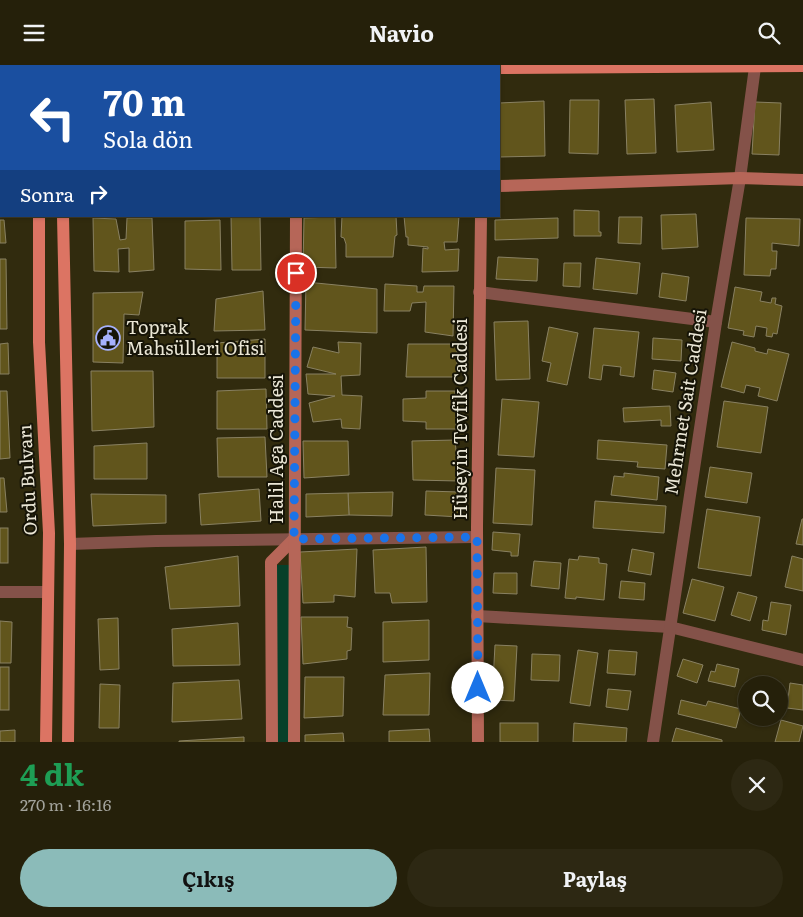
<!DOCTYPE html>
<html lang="tr">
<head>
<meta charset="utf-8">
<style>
	:root { --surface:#25200a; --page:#2d2813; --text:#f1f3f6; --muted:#a3a39c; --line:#423e2b; --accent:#8bbbb9 }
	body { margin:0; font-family:Literata,serif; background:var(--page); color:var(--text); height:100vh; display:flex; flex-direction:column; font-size:19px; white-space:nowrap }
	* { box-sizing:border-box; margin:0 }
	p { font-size:16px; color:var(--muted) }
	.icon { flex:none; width:28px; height:28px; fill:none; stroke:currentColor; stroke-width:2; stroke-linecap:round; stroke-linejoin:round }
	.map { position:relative; height:677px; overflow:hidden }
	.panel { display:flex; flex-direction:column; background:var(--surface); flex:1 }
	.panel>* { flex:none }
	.hud { position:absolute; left:0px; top:0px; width:500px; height:152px; box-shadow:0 1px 4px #0004,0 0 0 1px var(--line); background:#1a4fa0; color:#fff; overflow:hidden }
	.buttons { position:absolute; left:738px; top:611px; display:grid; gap:10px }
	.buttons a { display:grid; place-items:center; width:50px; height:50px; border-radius:50%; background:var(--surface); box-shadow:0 1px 4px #0004,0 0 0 1px var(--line); font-size:25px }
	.pin { position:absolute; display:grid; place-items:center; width:42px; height:42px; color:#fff; margin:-21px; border:2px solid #fff; border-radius:50%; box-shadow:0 1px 5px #0007 }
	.me { position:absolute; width:55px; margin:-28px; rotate:0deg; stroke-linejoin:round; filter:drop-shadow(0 0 4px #0008) }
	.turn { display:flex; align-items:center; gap:18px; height:105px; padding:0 20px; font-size:22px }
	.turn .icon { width:65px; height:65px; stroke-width:2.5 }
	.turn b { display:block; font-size:35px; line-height:42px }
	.then { display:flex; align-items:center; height:48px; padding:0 20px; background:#0003; gap:10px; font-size:19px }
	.round { display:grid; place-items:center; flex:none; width:52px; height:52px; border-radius:26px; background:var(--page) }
	.summary { display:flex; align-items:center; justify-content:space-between; height:85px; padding:0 20px }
	h1 { font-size:30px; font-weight:700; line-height:38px; color:#1e9e55 }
	.action { display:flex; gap:10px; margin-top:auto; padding:10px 20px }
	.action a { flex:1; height:58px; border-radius:30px; background:var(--accent); color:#111; font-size:20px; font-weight:700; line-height:58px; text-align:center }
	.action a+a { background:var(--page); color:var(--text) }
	header { display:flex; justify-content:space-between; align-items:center; height:65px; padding:0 20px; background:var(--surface); font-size:22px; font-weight:700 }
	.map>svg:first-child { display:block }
	.green { fill:#064029 }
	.building { fill:#61551c; stroke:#898162 }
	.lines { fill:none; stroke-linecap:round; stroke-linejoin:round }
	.primary-tunnel { stroke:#4d472c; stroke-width:12; stroke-dasharray:12 6; stroke-linecap:butt }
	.street { stroke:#845249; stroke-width:12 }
	.secondary { stroke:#b66658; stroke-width:12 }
	.primary { stroke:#dc7463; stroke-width:12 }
	.route { stroke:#1a73e8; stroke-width:9; stroke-dasharray:0 16.2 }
	.labels { text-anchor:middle; stroke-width:4; stroke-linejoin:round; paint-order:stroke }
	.poi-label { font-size:18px; fill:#eae6d5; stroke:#161407; text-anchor:start }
	.street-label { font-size:18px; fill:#eae6d5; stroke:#161407 }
</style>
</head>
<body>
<header><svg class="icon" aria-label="menu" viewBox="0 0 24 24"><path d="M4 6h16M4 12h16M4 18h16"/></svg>Navio<svg class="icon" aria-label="search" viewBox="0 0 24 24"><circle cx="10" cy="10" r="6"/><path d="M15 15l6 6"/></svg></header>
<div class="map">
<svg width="803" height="677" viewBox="0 0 803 677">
	<rect width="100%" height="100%" fill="#312b0e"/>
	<polygon class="green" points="272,500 295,500 294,677 272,677"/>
	<g class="building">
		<polygon points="654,34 656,88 627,89 625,35"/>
		<polygon points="570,35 599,35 598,89 569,88"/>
		<polygon points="544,36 545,91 499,92 499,38"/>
		<polygon points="711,37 714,85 677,87 675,40"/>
		<polygon points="755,37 781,38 779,90 752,89"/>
		<polygon points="0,42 1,42 0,78"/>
		<polygon points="574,145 599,146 599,167 601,167 601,171 574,171"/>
		<polygon points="696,149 698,182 662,184 661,150"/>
		<polygon points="231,151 260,151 261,205 232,205"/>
		<polygon points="342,151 396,151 397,170 395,171 393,192 346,192 346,179 344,173 341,172"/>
		<polygon points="404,151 459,151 457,177 444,177 445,185 459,184 458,206 422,207 423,183 428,184 428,182 408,180 408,172 406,172"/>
		<polygon points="335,152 336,203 303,202 304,153"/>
		<polygon points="619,152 642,152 641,179 618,178"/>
		<polygon points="93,153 116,154 120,175 126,174 127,153 152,153 154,205 129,207 129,183 118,184 119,207 94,206"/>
		<polygon points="558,153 558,173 495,175 495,155"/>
		<polygon points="746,153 800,154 799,181 772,178 772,186 777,186 776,204 771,204 770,211 744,210"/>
		<polygon points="0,155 4,155 6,178 0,178"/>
		<polygon points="220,155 221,205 185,204 185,156"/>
		<polygon points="498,192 538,194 537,216 496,214"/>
		<polygon points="596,193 640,198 637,229 593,224"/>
		<polygon points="0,194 6,194 7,264 0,264"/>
		<polygon points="564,198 581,198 580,222 563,221"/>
		<polygon points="662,208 689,212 686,236 659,232"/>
		<polygon points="306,217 377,224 377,268 305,265"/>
		<polygon points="385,219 417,221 417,227 423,227 424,221 454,221 453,271 425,267 426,237 412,238 410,246 384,246"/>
		<polygon points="735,222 762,227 760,236 771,238 772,233 776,233 775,239 782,241 777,269 773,268 772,272 766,271 767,263 756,261 754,272 743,270 744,266 728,263"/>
		<polygon points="263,226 265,265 214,266 216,234"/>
		<polygon points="143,227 139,250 124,249 123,298 93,297 93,228"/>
		<polygon points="528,256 530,314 496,315 494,257"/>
		<polygon points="549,262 578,268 567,320 547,316 551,298 542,296"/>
		<polygon points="594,263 639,267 634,312 620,310 621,302 603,300 601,315 589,313"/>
		<polygon points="653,273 682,275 681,296 652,294"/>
		<polygon points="265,274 265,313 217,313 217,278"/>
		<polygon points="338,277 361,278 360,310 341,311 342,330 362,331 360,364 342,363 341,354 313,357 309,338 335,331 308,329 306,309 336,309 307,302 313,282 339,288"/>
		<polygon points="732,277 755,283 755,286 767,289 768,284 789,289 777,336 758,331 760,323 746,320 744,328 721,322"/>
		<polygon points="8,278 9,309 0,309 0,279"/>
		<polygon points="408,279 457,279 457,312 406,312"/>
		<polygon points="654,305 676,308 673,327 652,324"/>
		<polygon points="91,306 153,306 154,362 92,366"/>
		<polygon points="266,324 267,364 217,364 217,326"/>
		<polygon points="0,326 7,326 10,393 0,394"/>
		<polygon points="426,326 455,326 456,364 426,364 426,357 403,356 403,334 426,333"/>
		<polygon points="502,334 539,337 534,392 498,390"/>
		<polygon points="724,336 768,342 761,388 717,382"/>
		<polygon points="670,341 671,361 661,361 661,355 624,357 623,343"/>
		<polygon points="265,372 267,412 218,412 217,373"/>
		<polygon points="455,375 459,416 413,415 412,376"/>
		<polygon points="598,375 667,380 665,404 637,402 638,397 597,394"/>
		<polygon points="303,376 348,376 349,410 304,413"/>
		<polygon points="147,378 147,414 94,414 94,381"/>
		<polygon points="710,402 752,408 747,438 705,432"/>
		<polygon points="496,403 535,405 532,460 493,458"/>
		<polygon points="624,408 659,412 657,435 611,430 614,411 624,412"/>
		<polygon points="0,413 4,413 7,447 0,447"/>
		<polygon points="259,424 261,456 201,460 199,429"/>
		<polygon points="426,426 459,427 460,452 425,450"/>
		<polygon points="393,427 392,451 349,450 348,428"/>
		<polygon points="348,428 349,450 306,452 306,429"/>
		<polygon points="91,429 166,430 166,458 93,461"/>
		<polygon points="595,436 666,441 664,468 593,463"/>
		<polygon points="707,444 760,452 751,511 698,503"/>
		<polygon points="802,454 803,454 803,480 796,479"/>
		<rect x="0" y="463" width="8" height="35"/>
		<polygon points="493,467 520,469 518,491 511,491 511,487 492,485"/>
		<polygon points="426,482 427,537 392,538 390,528 375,528 373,485"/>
		<polygon points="357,484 355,532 334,530 334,537 303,538 300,487"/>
		<polygon points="632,484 654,488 651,510 628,506"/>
		<polygon points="238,491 240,541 170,544 165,502"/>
		<polygon points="579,491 599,493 599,498 607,499 604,535 576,532 576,534 565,533 569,494 578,495"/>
		<polygon points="792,491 803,494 803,526 785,522"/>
		<polygon points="534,496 561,498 559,524 531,521"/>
		<polygon points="494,508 517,508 517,529 493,528"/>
		<polygon points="692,514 724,522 715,556 683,548"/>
		<polygon points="621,516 645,518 644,535 619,533"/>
		<polygon points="738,527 757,532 750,556 731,550"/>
		<polygon points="771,537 791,540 786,570 762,565 763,555 768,556"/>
		<polygon points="301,552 348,552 347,562 352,563 351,585 347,586 347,594 303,599"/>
		<polygon points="118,553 119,604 100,605 98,554"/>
		<polygon points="429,555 429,595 383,597 383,557"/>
		<polygon points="0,556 12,557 11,598 0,598"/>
		<polygon points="238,558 240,600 173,601 172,564"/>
		<polygon points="495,580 517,581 514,636 492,635"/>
		<polygon points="578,585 598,588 590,641 570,638"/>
		<polygon points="609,585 637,587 635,610 607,608"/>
		<polygon points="532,589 560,590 559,616 531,615"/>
		<polygon points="683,594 703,600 697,618 677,611"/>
		<polygon points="717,599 739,604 735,622 708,616 711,606 715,607"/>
		<rect x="0" y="602" width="9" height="43"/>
		<polygon points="430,608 429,650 383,650 385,610"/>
		<polygon points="305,612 344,612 343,651 304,653"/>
		<polygon points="239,615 242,654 172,657 173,618"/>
		<polygon points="756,615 778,619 777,620 755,620"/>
		<polygon points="790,618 803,620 803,645 787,643"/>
		<polygon points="100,619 120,620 119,663 99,663"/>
		<polygon points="608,624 631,626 628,645 606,642"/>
		<polygon points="681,635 706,641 708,636 741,644 736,663 678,649"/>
		<polygon points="781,655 803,661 799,677 775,677"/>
		<rect x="500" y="658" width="38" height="19"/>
		<polygon points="574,658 627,663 626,677 573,677"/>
		<polygon points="676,663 722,675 722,677 672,677"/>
		<polygon points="429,664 430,677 389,677 389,666"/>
		<polygon points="15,665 15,677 0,677 0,666"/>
		<polygon points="343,668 344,677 305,677 305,670"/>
		<polygon points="244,672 244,677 179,677 179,676"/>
	</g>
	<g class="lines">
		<polyline class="primary-tunnel" points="0,1 20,0"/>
		<g class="street">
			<polyline points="479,227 716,257"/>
			<polyline points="70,479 156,476 477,472"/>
			<polyline points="0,527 48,527"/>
			<polyline points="477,551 670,562 803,595"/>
			<polyline points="653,677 716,257 740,113 755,2"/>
		</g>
		<g class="secondary">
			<polyline points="499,121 740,113 803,115"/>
			<polyline points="272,677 271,497 294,474"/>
			<polyline points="294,677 296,151"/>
			<polyline points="478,677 477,462 481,151"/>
		</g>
		<g class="primary">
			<polyline points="21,0 22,1"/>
			<polyline points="111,0 112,1"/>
			<polyline points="401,0 423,1"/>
			<polyline points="73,1 73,0"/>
			<polyline points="499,3 803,1"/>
			<polyline points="0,15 1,15"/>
			<polyline points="39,151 39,277 49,468 46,677"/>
			<polyline points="63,151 70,479 68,677"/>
		</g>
	</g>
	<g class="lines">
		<polyline class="route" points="296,208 294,474 477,472 478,623"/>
	</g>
	<defs>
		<g id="civic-ring" transform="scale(1.25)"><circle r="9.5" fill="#161407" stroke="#a6b1fc" stroke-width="1.5"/><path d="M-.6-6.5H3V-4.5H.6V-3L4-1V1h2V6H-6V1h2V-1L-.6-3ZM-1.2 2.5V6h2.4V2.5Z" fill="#a6b1fc"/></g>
	</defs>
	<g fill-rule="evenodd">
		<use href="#civic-ring" x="108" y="273"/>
	</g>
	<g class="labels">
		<g class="poi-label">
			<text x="126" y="269">Toprak<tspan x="126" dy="21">Mahsülleri Ofisi</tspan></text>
		</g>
		<g class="street-label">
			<text transform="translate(686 337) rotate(-81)" y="6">Mehrmet Sait Caddesi</text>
			<text transform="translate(461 354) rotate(-90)" y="6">Hüseyin Tevfik Caddesi</text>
			<text transform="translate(277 384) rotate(-90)" y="6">Halil Aga Caddesi</text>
			<text transform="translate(28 415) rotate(-93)" y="6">Ordu Bulvarı</text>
		</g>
	</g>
</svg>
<div class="buttons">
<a><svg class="icon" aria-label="search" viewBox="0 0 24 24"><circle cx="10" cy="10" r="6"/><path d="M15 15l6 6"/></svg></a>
</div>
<div class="pin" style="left:296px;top:208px;background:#d93025"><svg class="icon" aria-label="arrive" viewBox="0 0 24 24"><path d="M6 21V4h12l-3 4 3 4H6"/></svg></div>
<svg class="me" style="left:478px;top:623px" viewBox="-20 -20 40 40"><circle r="19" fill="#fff"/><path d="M0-13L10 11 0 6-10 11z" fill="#1a73e8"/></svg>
<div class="hud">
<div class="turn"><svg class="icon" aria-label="left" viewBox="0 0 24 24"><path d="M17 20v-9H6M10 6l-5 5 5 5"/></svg><div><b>70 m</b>Sola dön</div></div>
<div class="then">Sonra<svg class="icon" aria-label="right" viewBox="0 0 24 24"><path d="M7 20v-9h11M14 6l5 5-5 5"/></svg></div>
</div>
</div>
<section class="panel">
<div class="summary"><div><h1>4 dk</h1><p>270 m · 16:16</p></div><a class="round"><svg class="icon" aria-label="close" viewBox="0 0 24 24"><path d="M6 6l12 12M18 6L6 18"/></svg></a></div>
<div class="action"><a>Çıkış</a><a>Paylaş</a></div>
</section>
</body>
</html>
